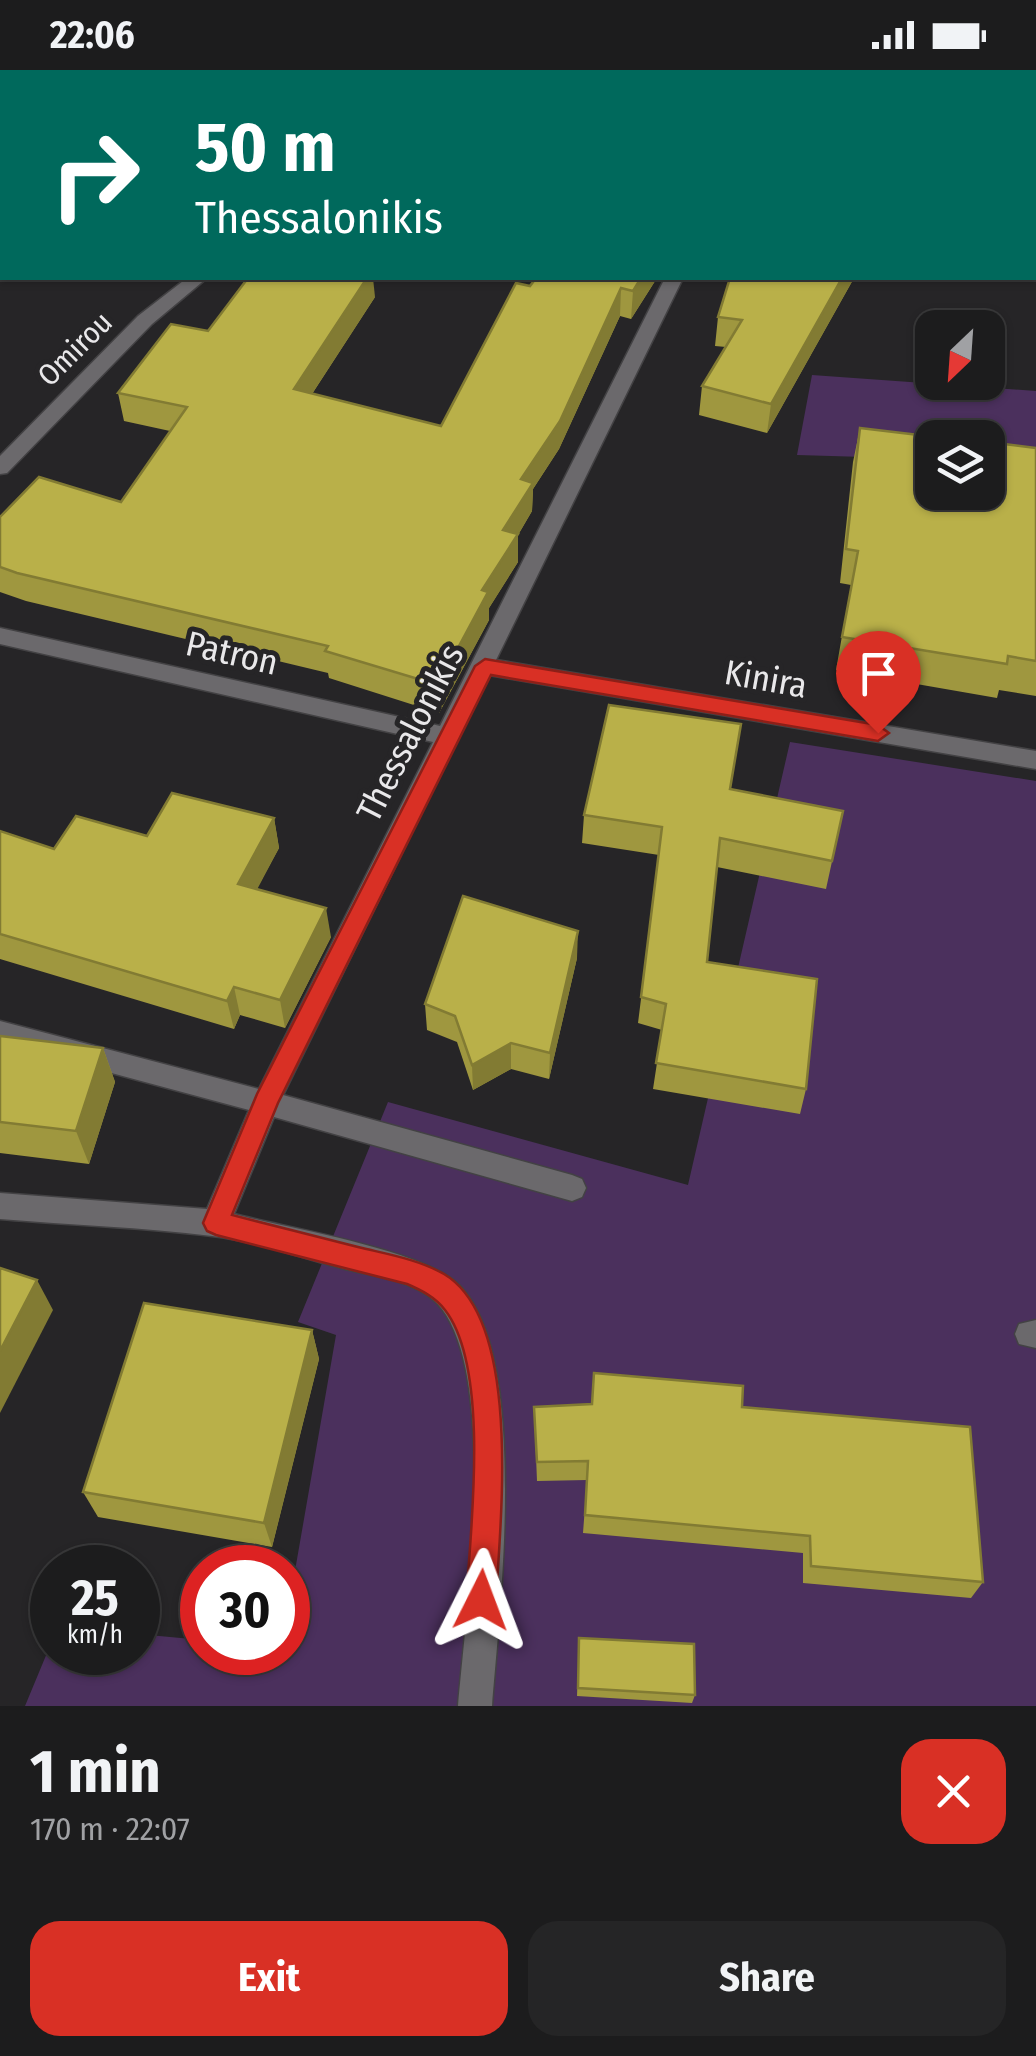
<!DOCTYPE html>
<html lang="en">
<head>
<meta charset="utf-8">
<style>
	:root { --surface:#1c1c1d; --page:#252526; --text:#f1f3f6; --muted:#a0a1a4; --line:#3a3a3b; --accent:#d93025 }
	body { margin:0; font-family:"Fira Sans Condensed",sans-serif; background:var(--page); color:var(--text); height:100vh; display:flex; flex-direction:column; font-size:38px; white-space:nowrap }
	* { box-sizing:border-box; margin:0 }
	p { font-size:32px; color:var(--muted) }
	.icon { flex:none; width:55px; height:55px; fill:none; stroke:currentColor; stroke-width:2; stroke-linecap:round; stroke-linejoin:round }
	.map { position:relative; height:1636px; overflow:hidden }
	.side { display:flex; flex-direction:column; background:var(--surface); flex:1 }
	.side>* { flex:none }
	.hud { position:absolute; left:0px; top:0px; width:1038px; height:210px; box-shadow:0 2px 8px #0004,0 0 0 2px var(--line); background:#00695c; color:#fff; overflow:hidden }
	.needle { width:65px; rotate:205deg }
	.fabs { position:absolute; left:915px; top:240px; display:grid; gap:20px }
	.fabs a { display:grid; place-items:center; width:90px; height:90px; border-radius:20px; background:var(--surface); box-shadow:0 2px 8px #0004,0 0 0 2px var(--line); font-size:50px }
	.speed { position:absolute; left:30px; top:1475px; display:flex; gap:20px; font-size:50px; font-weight:700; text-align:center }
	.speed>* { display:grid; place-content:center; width:130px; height:130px; border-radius:50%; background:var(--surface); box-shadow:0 2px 8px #0004,0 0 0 2px var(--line); line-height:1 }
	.speed small { font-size:25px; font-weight:400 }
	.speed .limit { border:15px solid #d22; background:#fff; color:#111 }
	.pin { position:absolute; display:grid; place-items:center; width:85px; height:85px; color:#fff; margin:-102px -42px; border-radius:50% 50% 50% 0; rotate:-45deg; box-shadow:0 0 10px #0007 }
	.pin .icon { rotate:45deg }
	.me { position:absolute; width:110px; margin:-55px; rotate:3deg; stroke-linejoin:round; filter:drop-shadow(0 0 8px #0008) }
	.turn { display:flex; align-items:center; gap:35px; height:210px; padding:0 30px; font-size:45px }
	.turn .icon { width:130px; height:130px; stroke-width:2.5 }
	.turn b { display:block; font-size:70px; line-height:85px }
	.round { display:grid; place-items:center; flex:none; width:105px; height:105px; border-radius:30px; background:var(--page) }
	.head { display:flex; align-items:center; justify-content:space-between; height:170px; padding:0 30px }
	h1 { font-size:60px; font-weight:700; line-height:75px }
	.action { display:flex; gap:20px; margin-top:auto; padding:20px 30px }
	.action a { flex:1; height:115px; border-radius:30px; background:var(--accent); color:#fff; font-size:40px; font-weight:700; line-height:115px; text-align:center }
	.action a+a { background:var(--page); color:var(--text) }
	.status { display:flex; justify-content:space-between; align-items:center; height:70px; padding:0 50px; background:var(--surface); direction:ltr }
	.status svg { height:28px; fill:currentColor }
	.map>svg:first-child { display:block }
	.green { fill:#4b305d }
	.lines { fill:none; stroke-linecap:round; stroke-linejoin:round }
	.minor-casing { stroke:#434244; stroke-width:3 }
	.minor { fill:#6b696c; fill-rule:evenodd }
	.wall { fill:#9f973f }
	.shaded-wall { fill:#827b33 }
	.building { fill:#b9b049; stroke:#827b33; stroke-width:2.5 }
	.route { fill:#d93025; stroke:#8d1f18; stroke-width:2.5 }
	.labels { text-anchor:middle; stroke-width:10; stroke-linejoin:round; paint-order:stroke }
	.far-street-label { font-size:30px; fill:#e9e8ea; stroke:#262527 }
	.street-label { font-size:35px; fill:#e9e8ea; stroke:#262527 }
</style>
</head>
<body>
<div class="status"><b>22:06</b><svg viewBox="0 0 49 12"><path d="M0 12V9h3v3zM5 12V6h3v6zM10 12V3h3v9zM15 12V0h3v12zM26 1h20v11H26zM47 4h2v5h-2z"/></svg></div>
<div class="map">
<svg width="1036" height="1636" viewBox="0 0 1036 1636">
	<rect width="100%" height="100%" fill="#262527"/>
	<g class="green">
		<polygon points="812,305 1036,321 1036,393 988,391 988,368 932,368 932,389 797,385"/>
		<polygon points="790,672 1036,711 1036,1636 25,1636 52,1571 52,1582 138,1582 138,1564 202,1570 202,1582 288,1582 288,1541 336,1265 298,1252 388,1032 688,1115"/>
	</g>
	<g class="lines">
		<g class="minor-casing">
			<g id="minor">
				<polygon points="1009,0 1025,0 1027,2 1011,2"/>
				<rect x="1035" y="16" width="1" height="11"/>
				<polygon points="187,208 207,208 152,254 7,403 0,404 0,386 138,246"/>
				<path d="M665,208H683L496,590L1036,681V699L489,605L283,1025L572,1105L582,1109L586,1118L582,1127L572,1131L274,1047L234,1144C288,1158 410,1178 452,1209C533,1269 499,1543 492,1636H458C466,1543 498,1314 442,1239C421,1211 377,1207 345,1199C302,1188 257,1171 212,1166C142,1157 71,1155 0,1149V1123L207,1139L249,1040L0,973V951L259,1019L433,672L0,574V558L440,656Z"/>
				<polygon points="1036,1250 1036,1278 1019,1274 1015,1264 1019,1254"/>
			</g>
		</g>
		<use href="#minor" class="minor"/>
	</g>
	<g class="wall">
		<polygon points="657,208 631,249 620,246 559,379 533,419 532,441 518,465 518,492 489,538 489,550 439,643 329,608 328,603 26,531 0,522 0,447 121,432 170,361 124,351 118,323 208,261 375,227 312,324 441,356 530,216"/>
		<polygon points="854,208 767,363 699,345 702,316 726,277 715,276 718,247"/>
		<polygon points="860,358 1036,378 1036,626 999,620 997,628 836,600 851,515 840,513 853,392"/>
		<polygon points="731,720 843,741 826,819 717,797 707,892 806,1019 800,1044 653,1019 662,960 638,953 659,785 582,773 584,745"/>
		<polygon points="274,748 279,778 256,820 331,867 285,958 240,945 234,959 0,889 0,761 54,779"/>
		<polygon points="577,888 549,1009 511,999 473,1020 457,972 427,960 425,934"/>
		<polygon points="0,966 103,978 115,1012 89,1094 0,1083"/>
		<polygon points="312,1260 319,1289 272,1477 98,1447 83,1422"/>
		<polygon points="534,1337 742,1337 983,1512 971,1528 803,1513 803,1483 583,1463 587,1410 537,1411"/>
		<polygon points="579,1568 695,1625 692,1633 577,1626"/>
	</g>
	<g class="shaded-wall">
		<polygon points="2,119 2,152 0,154 0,121"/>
		<polygon points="367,208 373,208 375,227 297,347 294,319"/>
		<polygon points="641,208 657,208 631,249 633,221"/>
		<polygon points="842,208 854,208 767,363 771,334"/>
		<polygon points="621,218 620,246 559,379 533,419 532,441 518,465 518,492 489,538 489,550 439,643 438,615 482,520 521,409"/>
		<polygon points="274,748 279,778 244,844 238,814"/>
		<polygon points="326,838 331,867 285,958 280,930"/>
		<polygon points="578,861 577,888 549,1009 550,983"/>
		<polygon points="234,917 240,945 234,959 227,931"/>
		<polygon points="511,973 511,999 473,1020 472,995"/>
		<polygon points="103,978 115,1012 89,1094 76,1061"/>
		<polygon points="37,1210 53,1240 0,1343 0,1281"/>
		<polygon points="312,1260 319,1289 272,1477 264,1453"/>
	</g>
	<g class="building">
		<polygon points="0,0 490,0 500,2 2,2 2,119 0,121"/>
		<polygon points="563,0 772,0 770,2 561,2"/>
		<rect x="1035" y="27" width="1" height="128"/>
		<polygon points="248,208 367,208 294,319 441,356 516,213 530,216 536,208 641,208 633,221 621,218 560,351 521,409 533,413 503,460 518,464 482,520 488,522 438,615 325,581 328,576 17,503 0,497 0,447 39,407 121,432 187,337 118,323 171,254 208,261"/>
		<polygon points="730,208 842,208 771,334 702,316 742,250 718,247"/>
		<polygon points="860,358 944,368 932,368 932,422 988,422 988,372 1036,378 1036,591 1008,586 1007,594 842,567 858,481 846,479"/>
		<polygon points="609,635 741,654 730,719 843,741 832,791 720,768 707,892 817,909 806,1019 656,993 666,934 641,927 662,757 584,745"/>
		<polygon points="172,723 274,748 238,814 326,838 280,930 234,917 227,931 0,864 0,761 54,779 76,746 147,766"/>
		<polygon points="463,826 578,861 550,983 511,973 472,995 455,946 425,934"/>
		<polygon points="0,966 103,978 76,1061 0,1052"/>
		<polygon points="0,1198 37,1210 0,1281"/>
		<polygon points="144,1233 312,1260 264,1453 83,1422"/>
		<polygon points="594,1303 743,1316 742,1337 970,1357 983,1512 811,1496 810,1466 585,1445 588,1391 537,1392 534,1337 592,1334"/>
		<polygon points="579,1568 694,1574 695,1625 578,1618"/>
	</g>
	<path class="route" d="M485,589L878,655L889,663L878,671L491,605L278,1033L232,1145C274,1156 316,1166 358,1177C386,1184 418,1189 444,1204C523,1251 500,1453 496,1530L492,1541L481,1546L471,1541L466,1530C471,1459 490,1298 445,1240C435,1227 421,1220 407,1214L216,1165L207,1161L203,1153L257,1024L475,596Z"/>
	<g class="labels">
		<g class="far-street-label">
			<text transform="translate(75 279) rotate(-45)" y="10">Omirou</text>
		</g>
		<g class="street-label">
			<text transform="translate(232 583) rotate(13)" y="12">Patron</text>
			<text transform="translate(766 609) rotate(10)" y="12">Kinira</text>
			<text transform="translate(410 663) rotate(-63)" y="12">Thessalonikis</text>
		</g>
	</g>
</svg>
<div class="fabs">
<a><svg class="needle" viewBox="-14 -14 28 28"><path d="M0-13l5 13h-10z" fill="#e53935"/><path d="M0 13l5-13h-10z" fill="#a0a1a4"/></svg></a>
<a><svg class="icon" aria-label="layers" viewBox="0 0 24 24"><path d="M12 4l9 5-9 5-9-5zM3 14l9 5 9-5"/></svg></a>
</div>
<div class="speed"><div>25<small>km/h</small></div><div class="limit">30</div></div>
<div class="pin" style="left:878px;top:663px;background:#d93025"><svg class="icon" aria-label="arrive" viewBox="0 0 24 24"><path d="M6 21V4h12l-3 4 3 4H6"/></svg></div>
<svg class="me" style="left:481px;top:1530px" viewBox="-20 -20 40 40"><path d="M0-17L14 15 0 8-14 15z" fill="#d93025" stroke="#fff" stroke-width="4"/></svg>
<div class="hud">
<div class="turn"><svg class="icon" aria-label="right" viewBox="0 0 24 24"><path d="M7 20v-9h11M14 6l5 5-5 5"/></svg><div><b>50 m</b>Thessalonikis</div></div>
</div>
</div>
<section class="side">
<div class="head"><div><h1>1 min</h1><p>170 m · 22:07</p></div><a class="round" style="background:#d93025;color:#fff"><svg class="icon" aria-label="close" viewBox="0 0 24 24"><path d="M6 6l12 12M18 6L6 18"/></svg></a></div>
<div class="action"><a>Exit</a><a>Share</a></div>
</section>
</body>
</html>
